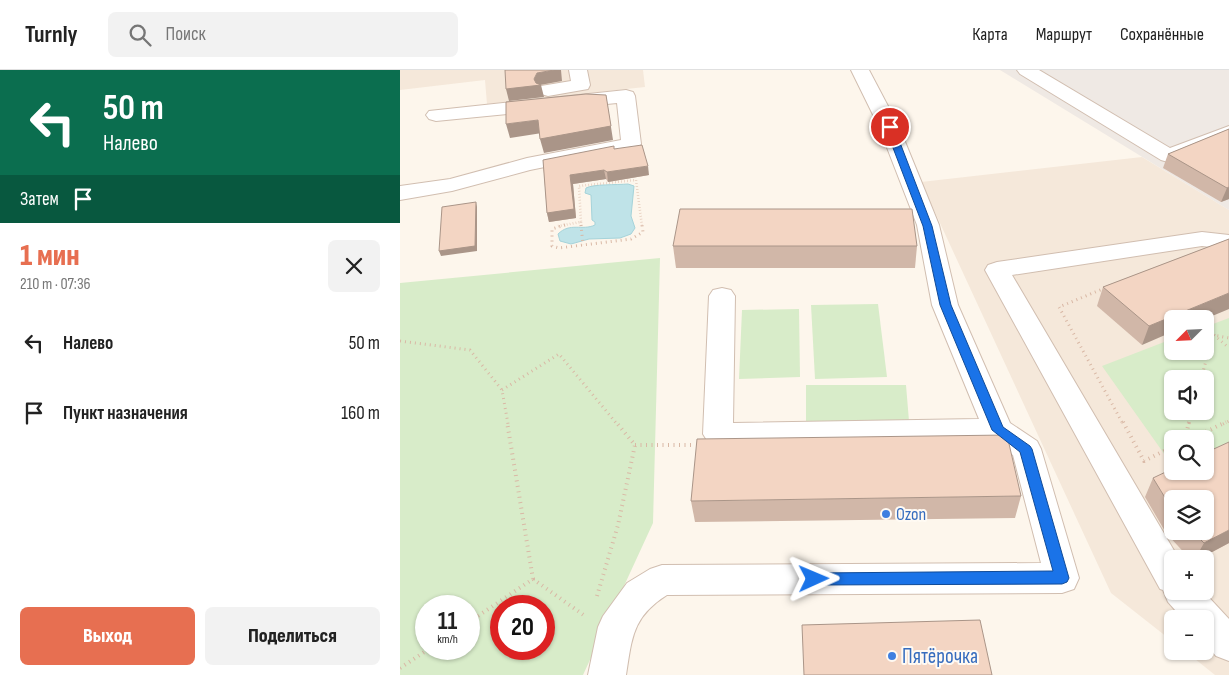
<!DOCTYPE html>
<html lang="ru">
<head>
<meta charset="utf-8">
<style>
	:root { --surface:#fff; --page:#f2f2f2; --text:#222; --muted:#767676; --line:#e0e0e0; --accent:#e76f51 }
	body { margin:0; font-family:"Sofia Sans Condensed",sans-serif; background:var(--page); color:var(--text); height:100vh; display:flex; flex-direction:column; font-size:19px; white-space:nowrap }
	* { box-sizing:border-box; margin:0 }
	p { font-size:16px; color:var(--muted) }
	.icon { flex:none; width:28px; height:28px; fill:none; stroke:currentColor; stroke-width:2; stroke-linecap:round; stroke-linejoin:round }
	.map { position:relative; flex:1; overflow:hidden }
	.drawer { display:flex; flex-direction:column; background:var(--surface); width:400px }
	.drawer>* { flex:none }
	.banner { background:#0b6e4f; color:#fff; overflow:hidden }
	.needle { width:32px; rotate:246deg }
	.fabs { position:absolute; left:764px; top:240px; display:grid; gap:10px }
	.fabs a { display:grid; place-items:center; width:50px; height:50px; border-radius:8px; background:var(--surface); box-shadow:0 1px 4px #0004; font-size:25px }
	.speed { position:absolute; left:15px; top:525px; display:flex; gap:10px; font-size:25px; font-weight:700; text-align:center }
	.speed>* { display:grid; place-content:center; width:65px; height:65px; border-radius:50%; background:var(--surface); box-shadow:0 1px 4px #0004; line-height:1 }
	.speed small { font-size:12px; font-weight:400 }
	.speed .limit { border:8px solid #d22; background:#fff; color:#111 }
	.pin { position:absolute; display:grid; place-items:center; width:42px; height:42px; color:#fff; margin:-21px; border:2px solid #fff; border-radius:50%; box-shadow:0 1px 5px #0007 }
	.me { position:absolute; width:55px; margin:-28px; rotate:89deg; stroke-linejoin:round; filter:drop-shadow(0 0 4px #0008) }
	.turn { display:flex; align-items:center; gap:18px; height:105px; padding:0 20px; font-size:22px }
	.turn .icon { width:65px; height:65px; stroke-width:2.5 }
	.turn b { display:block; font-size:35px; line-height:42px }
	.then { display:flex; align-items:center; height:48px; padding:0 20px; background:#0003; gap:10px; font-size:19px }
	.round { display:grid; place-items:center; flex:none; width:52px; height:52px; border-radius:8px; background:var(--page) }
	.overview { display:flex; align-items:center; justify-content:space-between; height:85px; padding:0 20px }
	h1 { font-size:30px; font-weight:800; line-height:38px; color:var(--accent) }
	.action { display:flex; gap:10px; margin-top:auto; padding:10px 20px }
	.action a { flex:1; height:58px; border-radius:8px; background:var(--accent); color:#fff; font-size:20px; font-weight:800; line-height:58px; text-align:center }
	.action a+a { background:var(--page); color:var(--text) }
	ul { padding:0; list-style:none }
	li { display:flex; align-items:center; gap:15px; height:70px; padding:0 20px }
	li div { flex:1 }
	li b { display:block; font-size:19px }
	li em { font-style:normal }
	header { display:flex; align-items:center; gap:30px; box-sizing:border-box; height:70px; padding:0 25px; background:var(--surface); border-bottom:1px solid var(--line) }
	header strong { font-size:24px }
	nav { display:flex; gap:28px; margin-inline-start:auto; font-size:18px }
	.search { width:350px; height:45px; background:var(--page); display:flex; align-items:center; gap:12px; box-sizing:border-box; padding:0 18px; border-radius:8px; color:var(--muted); font-size:19px }
	main { display:flex; flex:1; min-height:0 }
	.map>svg:first-child { display:block }
	.residential { fill:#f5e8da; fill-rule:evenodd }
	.industrial { fill:#efe9e4 }
	.green { fill:#d8ecc9; fill-rule:evenodd }
	.water { fill:#bfe3e8; stroke:#a5d3da }
	.lines { fill:none; stroke-linecap:round; stroke-linejoin:round }
	.minor-casing { stroke:#d1beb0; stroke-width:2 }
	.path-far2 { stroke:#d9b8a5; stroke-width:2.5; stroke-dasharray:0.5 2.5; stroke-linecap:butt }
	.path-far1 { stroke:#d9b8a5; stroke-width:3; stroke-dasharray:1 4; stroke-linecap:butt }
	.path { stroke:#d9b8a5; stroke-width:4; stroke-dasharray:1 4.5; stroke-linecap:butt }
	.minor { fill:#fff; fill-rule:evenodd }
	.wall { fill:#d1b7a8; fill-rule:evenodd }
	.shaded-wall { fill:#aa9588 }
	.building { fill:#f3d5c3; stroke:#aa9588 }
	.route { fill:#1a73e8; stroke:#114b97 }
	.shop-dot { fill:#3f7fe0; stroke:#fffaf3; stroke-width:2 }
	.labels { text-anchor:middle; stroke-width:4; stroke-linejoin:round; paint-order:stroke }
	.shop-label { font-size:18px; fill:#366cbe; stroke:#fffaf3; text-anchor:start }
	.near-shop-label { font-size:21px; fill:#366cbe; stroke:#fffaf3; text-anchor:start }
</style>
</head>
<body>
<header>
<strong>Turnly</strong>
<div class="search"><svg class="icon" aria-label="search" viewBox="0 0 24 24"><circle cx="10" cy="10" r="6"/><path d="M15 15l6 6"/></svg>Поиск</div>
<nav><a>Карта</a><a>Маршрут</a><a>Сохранённые</a></nav>
</header>
<main>
<section class="drawer">
<div class="banner">
<div class="turn"><svg class="icon" aria-label="left" viewBox="0 0 24 24"><path d="M17 20v-9H6M10 6l-5 5 5 5"/></svg><div><b>50 m</b>Налево</div></div>
<div class="then">Затем<svg class="icon" aria-label="arrive" viewBox="0 0 24 24"><path d="M6 21V4h12l-3 4 3 4H6"/></svg></div>
</div>
<div class="overview"><div><h1>1 мин</h1><p>210 m · 07:36</p></div><a class="round"><svg class="icon" aria-label="close" viewBox="0 0 24 24"><path d="M6 6l12 12M18 6L6 18"/></svg></a></div>
<ul>
<li><svg class="icon" aria-label="left" viewBox="0 0 24 24"><path d="M17 20v-9H6M10 6l-5 5 5 5"/></svg><div><b>Налево</b></div><em>50 m</em></li>
<li><svg class="icon" aria-label="arrive" viewBox="0 0 24 24"><path d="M6 21V4h12l-3 4 3 4H6"/></svg><div><b>Пункт назначения</b></div><em>160 m</em></li>
</ul>
<div class="action"><a>Выход</a><a>Поделиться</a></div>
</section>
<div class="map">
<svg width="829" height="605" viewBox="0 0 829 605">
	<rect width="100%" height="100%" fill="#fdf6ec"/>
	<g class="residential">
		<polygon points="0,0 243,0 245,17 87,34 85,10 0,20"/>
		<path d="M742,87L829,140V605H815L785,581H805V549H772V571L711,523L521,112ZM772,249H805V281H772ZM772,309H805V341H772ZM772,369H805V401H772ZM772,429H805V461H772ZM772,489H805V521H772Z"/>
	</g>
	<polygon class="industrial" points="600,0 829,0 829,140"/>
	<g class="green">
		<path d="M260,188L253,453L183,605H0V213ZM26,536H69V579H26ZM101,536H144V579H101Z"/>
		<polygon points="478,234 487,307 415,309 411,235"/>
		<polygon points="399,239 400,307 339,309 342,240"/>
		<path d="M829,248V379L805,390V369H772V395L702,296L772,269V281H805V257ZM772,309H805V341H772Z"/>
		<polygon points="406,315 506,315 509,351 406,351"/>
	</g>
	<path class="water" d="M228,114L234,116L231,146L235,158L231,164L220,168L189,169L171,174L160,171L158,164C170,152 182,161 195,155V152L192,150L191,125L185,123L186,118C193,114 217,115 228,114Z"/>
	<g class="lines">
		<g class="minor-casing">
			<g id="minor">
				<polygon points="169,0 187,0 190,15 188,19 148,26 141,24 139,20 141,16 171,11"/>
				<path d="M451,0H469L499,57L539,155L558,235L610,353L637,371L641,379L679,508L674,519L662,523L267,525C232,547 232,568 226,605H188L198,557L203,546L227,513L250,499L262,495L641,493L613,385L592,371L318,375L308,372L303,364L309,226L313,220L322,218L331,220L335,226L333,353L579,349L532,235L517,155L479,57Z"/>
				<polygon points="617,0 639,0 770,78 829,56 829,69 775,90 768,92 761,90 620,4"/>
				<polygon points="226,20 233,22 235,26 241,74 238,78 130,100 52,121 0,130 0,116 50,109 127,88 221,70 217,33 36,51 29,49 26,45 29,41"/>
				<polygon points="802,162 829,165 829,179 802,176 612,205 779,489 772,489 772,521 803,521 829,549 829,591 816,586 805,573 805,549 783,549 768,532 763,520 760,519 585,200 588,195 597,192"/>
			</g>
		</g>
		<g class="path-far2">
			<polyline points="181,152 181,156"/>
			<polyline points="158,156 181,152 179,116 236,110 242,156"/>
		</g>
		<g class="path-far1">
			<polyline points="165,155 152,159 152,176 159,178 231,169 243,162 242,155"/>
			<polyline points="181,155 183,175"/>
			<polyline points="705,218 659,237 723,354"/>
			<polyline points="814,265 829,278"/>
			<polyline points="0,271 70,280 102,320 108,354"/>
			<polyline points="801,309 813,265 829,268"/>
			<polyline points="102,320 159,284 217,354"/>
			<polyline points="789,354 792,341"/>
			<polyline points="823,354 829,351"/>
		</g>
		<g class="path">
			<polyline points="723,352 744,391 772,377"/>
			<polyline points="785,369 789,352"/>
			<polyline points="791,369 826,352"/>
			<polyline points="235,375 292,375"/>
			<polyline points="133,509 185,546"/>
			<polyline points="197,526 218,455 235,375 216,352"/>
			<polyline points="69,552 133,509 107,352"/>
			<polyline points="0,598 29,579"/>
		</g>
		<use href="#minor" class="minor"/>
	</g>
	<g class="wall">
		<polygon points="829,59 829,129 821,132 763,98 768,84"/>
		<polygon points="214,79 249,105 208,112 206,109 173,114 176,148 149,152 147,143 143,90"/>
		<polygon points="829,169 742,275 697,236 703,217"/>
		<polygon points="273,176 517,176 515,198 276,198"/>
		<path d="M753,408L829,473L799,489H790L766,463L745,427ZM772,429L805,461H772Z"/>
		<polygon points="621,426 615,448 295,452 291,431"/>
	</g>
	<g class="shaded-wall">
		<polygon points="154,0 161,0 162,11 140,15 141,15 144,27 109,31 106,19 134,9 137,3"/>
		<polygon points="206,25 213,70 144,83 140,69"/>
		<polygon points="138,50 142,63 110,68 106,54"/>
		<polygon points="248,96 249,105 208,112 207,102"/>
		<polygon points="204,100 206,109 173,114 176,148 149,152 147,143 170,105"/>
		<polygon points="829,117 829,129 821,132 827,118"/>
		<polygon points="76,132 77,137 77,181 41,186 39,181"/>
		<polygon points="829,223 829,239 805,249 772,249 772,262 742,275 749,256"/>
		<polygon points="829,460 829,473 799,489 795,489 804,473"/>
	</g>
	<g class="building">
		<polygon points="105,0 154,0 137,3 134,9 136,13 141,15 106,19"/>
		<polygon points="186,24 206,25 211,56 140,69 138,50 106,54 106,32"/>
		<polygon points="829,59 829,117 827,118 768,84"/>
		<polygon points="242,75 248,96 207,102 204,100 170,105 174,139 147,143 143,90 214,76 214,79"/>
		<polygon points="76,132 75,176 39,181 42,137"/>
		<polygon points="280,139 512,139 517,176 273,176"/>
		<polygon points="829,169 829,223 749,256 703,217"/>
		<polygon points="607,365 621,426 291,431 297,369"/>
		<polygon points="829,372 829,460 804,473 792,461 805,461 805,429 772,429 772,439 753,408 772,399 772,401 805,401 805,383"/>
		<polygon points="580,550 592,605 404,605 402,555"/>
	</g>
	<polygon class="route" points="487,55 494,57 532,156 551,235 603,357 630,376 632,379 669,508 667,512 662,514 414,515 409,514 407,509 409,505 414,503 653,501 620,382 592,360 540,235 523,156 485,57"/>
	<g class="shop-dot">
		<circle cx="486" cy="444" r="5"/>
		<circle cx="492" cy="586" r="5"/>
	</g>
	<g class="labels">
		<g class="shop-label">
			<text x="496" y="450">Ozon</text>
		</g>
		<g class="near-shop-label">
			<text x="502" y="593">Пятёрочка</text>
		</g>
	</g>
</svg>
<div class="fabs">
<a><svg class="needle" viewBox="-14 -14 28 28"><path d="M0-13l5 13h-10z" fill="#e53935"/><path d="M0 13l5-13h-10z" fill="#767676"/></svg></a>
<a><svg class="icon" aria-label="sound" viewBox="0 0 24 24"><path d="M4 9h4l5-4v14l-5-4H4zM17 9q2 3 0 6"/></svg></a>
<a><svg class="icon" aria-label="search" viewBox="0 0 24 24"><circle cx="10" cy="10" r="6"/><path d="M15 15l6 6"/></svg></a>
<a><svg class="icon" aria-label="layers" viewBox="0 0 24 24"><path d="M12 4l9 5-9 5-9-5zM3 14l9 5 9-5"/></svg></a>
<a>+</a>
<a>−</a>
</div>
<div class="speed"><div>11<small>km/h</small></div><div class="limit">20</div></div>
<div class="pin" style="left:490px;top:57px;background:#d93025"><svg class="icon" aria-label="arrive" viewBox="0 0 24 24"><path d="M6 21V4h12l-3 4 3 4H6"/></svg></div>
<svg class="me" style="left:414px;top:509px" viewBox="-20 -20 40 40"><path d="M0-17L14 15 0 8-14 15z" fill="#1a73e8" stroke="#fff" stroke-width="4"/></svg>
</div>
</main>
</body>
</html>
